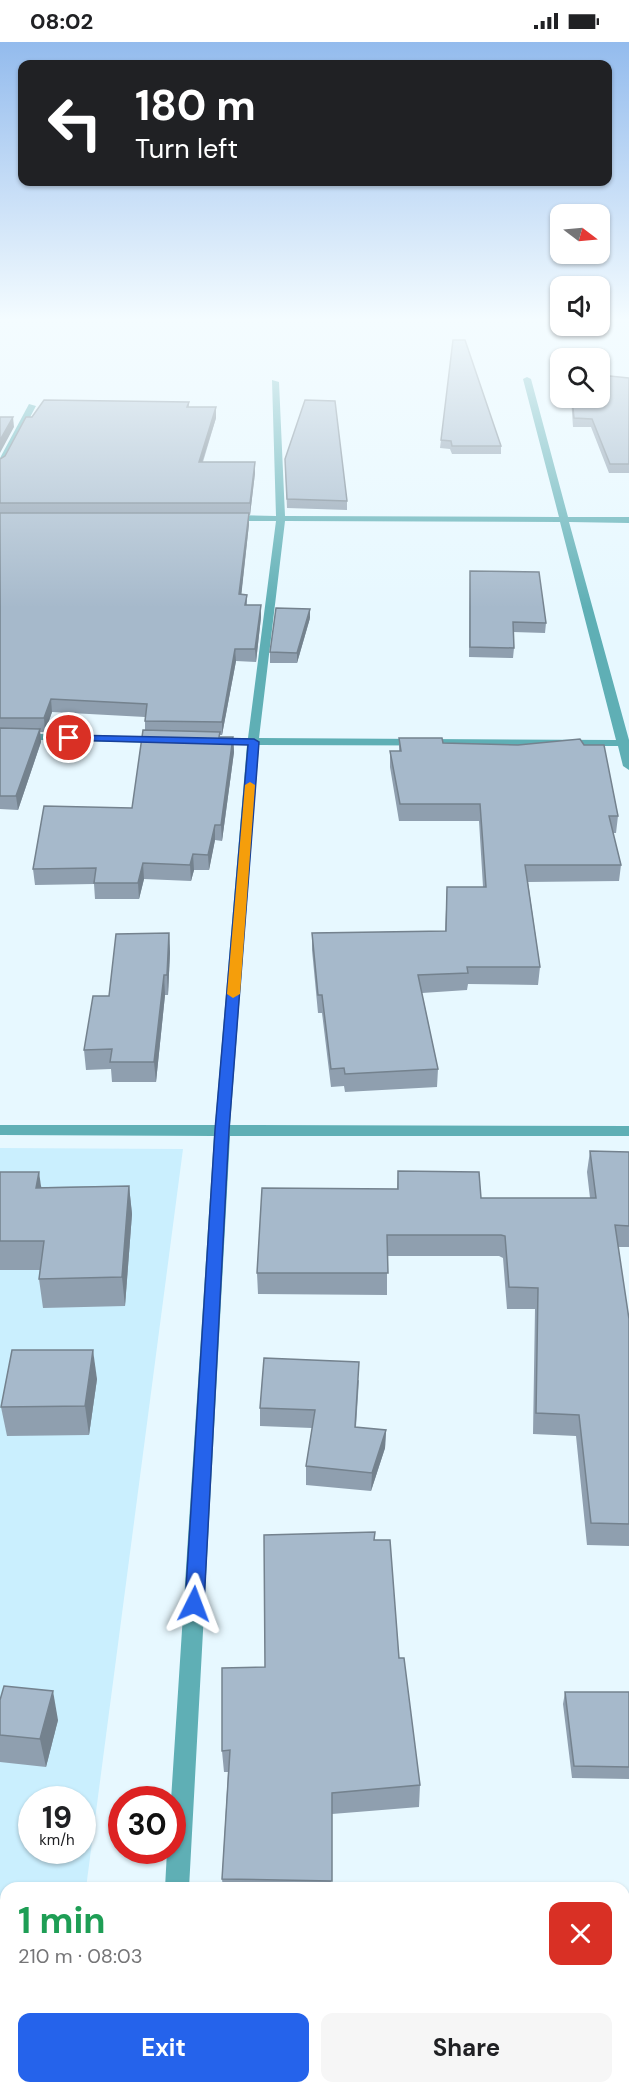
<!DOCTYPE html>
<html lang="en">
<head>
<meta charset="utf-8">
<style>
	:root { --surface:#fff; --page:#f6f6f6; --text:#202124; --muted:#757577; --accent:#2563eb }
	body { margin:0; font-family:"DM Sans",sans-serif; background:var(--page); color:var(--text); height:100vh; display:flex; flex-direction:column; font-size:22px; white-space:nowrap }
	* { box-sizing:border-box; margin:0 }
	p { font-size:20px; color:var(--muted) }
	.icon { flex:none; width:33px; height:33px; fill:none; stroke:currentColor; stroke-width:2; stroke-linecap:round; stroke-linejoin:round }
	.map { position:relative; flex:1; overflow:hidden }
	.details { position:absolute; left:0px; top:1840px; width:630px; height:212px; display:flex; flex-direction:column; background:var(--surface); border-radius:18px 18px 0 0; box-shadow:0 2px 4px #0004 }
	.details>* { flex:none }
	.top-card { position:absolute; left:18px; top:18px; width:594px; height:126px; border-radius:12px; box-shadow:0 2px 4px #0004; background:#202124; color:#fff; overflow:hidden }
	.needle { width:39px; rotate:106deg }
	.controls { position:absolute; left:550px; top:162px; display:grid; gap:12px }
	.controls a { display:grid; place-items:center; width:60px; height:60px; border-radius:12px; background:var(--surface); box-shadow:0 2px 4px #0004; font-size:30px }
	.speed { position:absolute; left:18px; top:1744px; display:flex; gap:12px; font-size:30px; font-weight:700; text-align:center }
	.speed>* { display:grid; place-content:center; width:78px; height:78px; border-radius:50%; background:var(--surface); box-shadow:0 2px 4px #0004; line-height:1 }
	.speed small { font-size:15px; font-weight:400 }
	.speed .limit { border:9px solid #d22; background:#fff; color:#111 }
	.pin { position:absolute; display:grid; place-items:center; width:51px; height:51px; color:#fff; margin:-26px; border:3px solid #fff; border-radius:50%; box-shadow:0 2px 6px #0007 }
	.me { position:absolute; width:66px; margin:-33px; rotate:3deg; stroke-linejoin:round; filter:drop-shadow(0 0 4px #0008) }
	.turn { display:flex; align-items:center; gap:21px; height:126px; padding:0 18px; font-size:27px }
	.turn .icon { width:78px; height:78px; stroke-width:2.5 }
	.turn b { display:block; font-size:42px; line-height:51px }
	.round { display:grid; place-items:center; flex:none; width:63px; height:63px; border-radius:12px; background:var(--page) }
	.overview { display:flex; align-items:center; justify-content:space-between; height:102px; padding:0 18px }
	h1 { font-size:36px; font-weight:700; line-height:45px; color:#1e9e55 }
	.primary-button { display:flex; gap:12px; margin-top:auto; padding:12px 18px }
	.primary-button a { flex:1; height:69px; border-radius:12px; background:var(--accent); color:#fff; font-size:24px; font-weight:700; line-height:69px; text-align:center }
	.primary-button a+a { background:var(--page); color:var(--text) }
	.status { display:flex; justify-content:space-between; align-items:center; height:42px; padding:0 30px; background:var(--surface); direction:ltr }
	.status svg { height:16px; fill:currentColor }
	.map>svg:first-child { display:block }
	.built { fill:#caeffe; fill-rule:evenodd }
	.lines { fill:none; stroke-linecap:round; stroke-linejoin:round }
	.minor { fill:#5fafb5; fill-rule:evenodd }
	.wall { fill:#8f9faf }
	.shaded-wall { fill:#74828e }
	.building { fill:#a6b9cb; stroke:#74828e; stroke-width:1.5 }
	.route { fill:#2563eb; stroke:#184099; stroke-width:1.5 }
	.slow { fill:#f59e0b }
</style>
</head>
<body>
<div class="status"><b>08:02</b><svg viewBox="0 0 49 12"><path d="M0 12V9h3v3zM5 12V6h3v6zM10 12V3h3v9zM15 12V0h3v12zM26 1h20v11H26zM47 4h2v5h-2z"/></svg></div>
<div class="map">
<svg width="629" height="2051" viewBox="0 0 629 2051">
	<rect width="100%" height="100%" fill="#e7f8ff"/>
	<path class="built" d="M0,1106L183,1107L86,1846H6V1875H0ZM32,1758H82V1809H32Z"/>
	<g class="lines">
		<g class="minor">
			<path d="M527,335L531,337L568,475H629V481L569,480L629,698V728L623,724L618,704L259,703L230,1083L629,1084V1094H230L189,1846H165L167,1809H172L171,1758L214,1094L0,1093V1083H215L247,703L213,702L207,699L213,696H248L276,479H230L226,476L230,473L276,474L272,338L279,340L285,474L559,475L523,337ZM285,479L560,480L616,698L259,696Z"/>
			<polygon points="29,362 36,364 4,424 0,427 0,416"/>
			<polygon points="0,691 162,695 168,698 162,701 0,697"/>
			<rect x="0" y="1905" width="6" height="24"/>
			<rect x="624" y="1918" width="5" height="24"/>
			<rect x="149" y="2046" width="26" height="5"/>
		</g>
	</g>
	<g class="wall">
		<polygon points="629,336 629,431 609,431 591,385 573,385 571,356 600,356"/>
		<polygon points="189,360 189,365 216,365 216,376 203,420 255,431 250,473 249,473 249,482 241,553 247,553 247,563 261,575 256,620 236,619 222,693 220,693 220,695 233,695 234,710 222,799 215,798 209,828 194,828 191,839 144,837 139,857 95,857 94,842 35,843 33,827 132,766 145,688 145,675 52,670 45,690 40,690 41,700 18,768 0,767 0,417 5,414 32,375"/>
		<polygon points="441,398 501,404 501,412 452,412 450,407 440,406"/>
		<polygon points="285,417 347,459 347,468 287,466"/>
		<polygon points="470,529 546,581 545,591 513,590 514,606 513,616 469,615"/>
		<polygon points="310,576 297,621 270,621 270,610"/>
		<polygon points="399,696 443,701 618,774 616,791 613,791 621,823 619,839 528,840 540,925 538,943 468,942 467,948 422,951 438,1027 437,1045 345,1050 344,1044 331,1045 322,971 318,971 312,908 312,891 445,889 447,845 483,845 479,779 399,779 390,725 390,709 399,709"/>
		<polygon points="169,891 170,910 168,953 165,953 156,1040 112,1040 111,1027 86,1028 84,1008 109,954"/>
		<polygon points="590,1109 629,1110 629,1205 618,1205 629,1277 629,1504 587,1503 576,1394 533,1392 535,1267 507,1267 503,1216 499,1214 387,1214 387,1253 258,1252 257,1231 397,1147 398,1129 481,1156 590,1156 587,1130"/>
		<polygon points="0,1130 42,1145 129,1144 132,1172 125,1264 43,1266 39,1237 40,1228 0,1228"/>
		<polygon points="97,1337 89,1393 7,1394 1,1365"/>
		<polygon points="359,1338 356,1385 386,1388 385,1406 371,1449 306,1443 306,1424 312,1386 260,1384 260,1366"/>
		<polygon points="375,1490 374,1498 399,1616 420,1743 419,1765 332,1772 331,1846 223,1846 222,1837 228,1730 224,1730 222,1709 265,1625"/>
		<polygon points="565,1650 629,1650 629,1739 629,1737 572,1736 563,1662"/>
		<polygon points="0,1658 58,1678 46,1725 0,1720"/>
	</g>
	<g class="shaded-wall">
		<polygon points="216,365 216,376 199,430 199,420"/>
		<polygon points="13,375 14,385 0,411 0,398"/>
		<polygon points="255,420 255,431 250,473 250,461"/>
		<polygon points="249,471 249,482 240,565 239,552"/>
		<polygon points="261,563 261,575 256,620 255,607"/>
		<polygon points="310,567 310,576 297,621 297,611"/>
		<polygon points="235,607 236,619 222,693 222,680"/>
		<polygon points="51,657 52,670 45,690 44,676"/>
		<polygon points="40,687 41,700 18,768 16,754"/>
		<polygon points="233,695 234,710 222,799 221,783"/>
		<polygon points="215,783 215,798 209,828 208,813"/>
		<polygon points="193,812 194,828 191,839 190,823"/>
		<polygon points="143,821 144,837 139,857 138,841"/>
		<polygon points="169,891 170,910 168,953 167,933"/>
		<polygon points="164,933 165,953 156,1040 154,1020"/>
		<polygon points="39,1130 43,1158 36,1146"/>
		<polygon points="129,1144 132,1172 125,1264 122,1235"/>
		<polygon points="93,1308 97,1337 89,1393 85,1364"/>
		<polygon points="386,1388 385,1406 371,1449 372,1431"/>
		<polygon points="53,1649 58,1678 46,1725 40,1697"/>
	</g>
	<g class="building">
		<polygon points="453,298 465,298 501,404 452,404 451,399 441,398"/>
		<polygon points="600,333 629,336 629,422 610,422 592,377 574,376 572,356 600,356"/>
		<polygon points="44,358 189,360 187,365 216,365 199,420 255,420 250,461 0,461 0,417 5,414 26,375 32,375"/>
		<polygon points="305,358 335,359 347,459 287,457 285,417"/>
		<polygon points="0,375 13,375 0,398"/>
		<polygon points="0,471 249,471 239,552 247,553 245,563 261,563 255,607 235,607 222,680 145,679 147,662 51,657 44,676 0,676"/>
		<polygon points="470,529 539,530 546,581 513,580 514,606 470,605"/>
		<polygon points="276,566 310,567 297,611 270,610"/>
		<polygon points="0,686 40,687 16,754 0,754"/>
		<polygon points="143,688 220,690 219,695 233,695 221,783 215,783 208,813 193,812 190,823 143,821 138,841 94,841 96,826 33,827 44,764 132,766"/>
		<polygon points="399,696 442,696 443,701 518,703 580,697 584,703 604,703 618,774 609,774 621,823 525,823 540,925 467,925 468,931 418,933 438,1027 345,1032 344,1026 331,1027 322,953 318,953 312,891 446,889 447,845 486,845 480,762 400,762 390,709 401,709"/>
		<polygon points="169,891 167,933 164,933 154,1020 110,1020 112,1007 84,1008 93,954 109,954 116,892"/>
		<polygon points="590,1109 629,1110 629,1184 615,1183 629,1277 629,1482 591,1481 579,1373 536,1371 538,1246 509,1245 505,1194 501,1193 387,1193 388,1231 257,1231 262,1146 398,1147 398,1129 479,1130 481,1156 596,1156"/>
		<polygon points="0,1130 39,1130 36,1146 129,1144 122,1235 39,1237 44,1199 0,1199"/>
		<polygon points="12,1308 93,1308 85,1364 1,1365"/>
		<polygon points="264,1316 359,1320 355,1385 386,1388 372,1431 306,1424 315,1368 260,1366"/>
		<polygon points="375,1490 374,1498 390,1498 399,1616 404,1616 420,1743 332,1751 332,1839 222,1837 230,1708 222,1709 222,1626 265,1625 264,1493"/>
		<polygon points="4,1644 53,1649 40,1697 0,1693 0,1658"/>
		<polygon points="565,1650 629,1650 629,1725 574,1724"/>
		<polygon points="624,2018 629,2018 629,2051 289,2051 289,2046 624,2046"/>
	</g>
	<linearGradient id="sky" x2="0" y2="1"><stop stop-color="#93bbed"/><stop offset="0.49" stop-color="#f4fcff"/><stop offset="1" stop-color="#f4fcff" stop-opacity="0"/></linearGradient>
	<rect width="629" height="566" fill="url(#sky)"/>
	<polygon class="route" points="69,693 254,697 259,700 229,1088 204,1562 201,1568 194,1571 188,1568 185,1562 215,1088 248,703 65,698 64,696"/>
	<polygon class="slow" points="250,740 255,743 240,952 233,956 227,952 245,743"/>
</svg>
<div class="controls">
<a><svg class="needle" viewBox="-14 -14 28 28"><path d="M0-13l5 13h-10z" fill="#e53935"/><path d="M0 13l5-13h-10z" fill="#757577"/></svg></a>
<a><svg class="icon" aria-label="sound" viewBox="0 0 24 24"><path d="M4 9h4l5-4v14l-5-4H4zM17 9q2 3 0 6"/></svg></a>
<a><svg class="icon" aria-label="search" viewBox="0 0 24 24"><circle cx="10" cy="10" r="6"/><path d="M15 15l6 6"/></svg></a>
</div>
<div class="speed"><div>19<small>km/h</small></div><div class="limit">30</div></div>
<div class="pin" style="left:69px;top:696px;background:#d93025"><svg class="icon" aria-label="arrive" viewBox="0 0 24 24"><path d="M6 21V4h12l-3 4 3 4H6"/></svg></div>
<svg class="me" style="left:194px;top:1562px" viewBox="-20 -20 40 40"><path d="M0-17L14 15 0 8-14 15z" fill="#2563eb" stroke="#fff" stroke-width="4"/></svg>
<div class="top-card">
<div class="turn"><svg class="icon" aria-label="left" viewBox="0 0 24 24"><path d="M17 20v-9H6M10 6l-5 5 5 5"/></svg><div><b>180 m</b>Turn left</div></div>
</div>
<section class="details">
<div class="overview"><div><h1>1 min</h1><p>210 m · 08:03</p></div><a class="round" style="background:#d93025;color:#fff"><svg class="icon" aria-label="close" viewBox="0 0 24 24"><path d="M6 6l12 12M18 6L6 18"/></svg></a></div>
<div class="primary-button"><a>Exit</a><a>Share</a></div>
</section>
</div>
</body>
</html>
